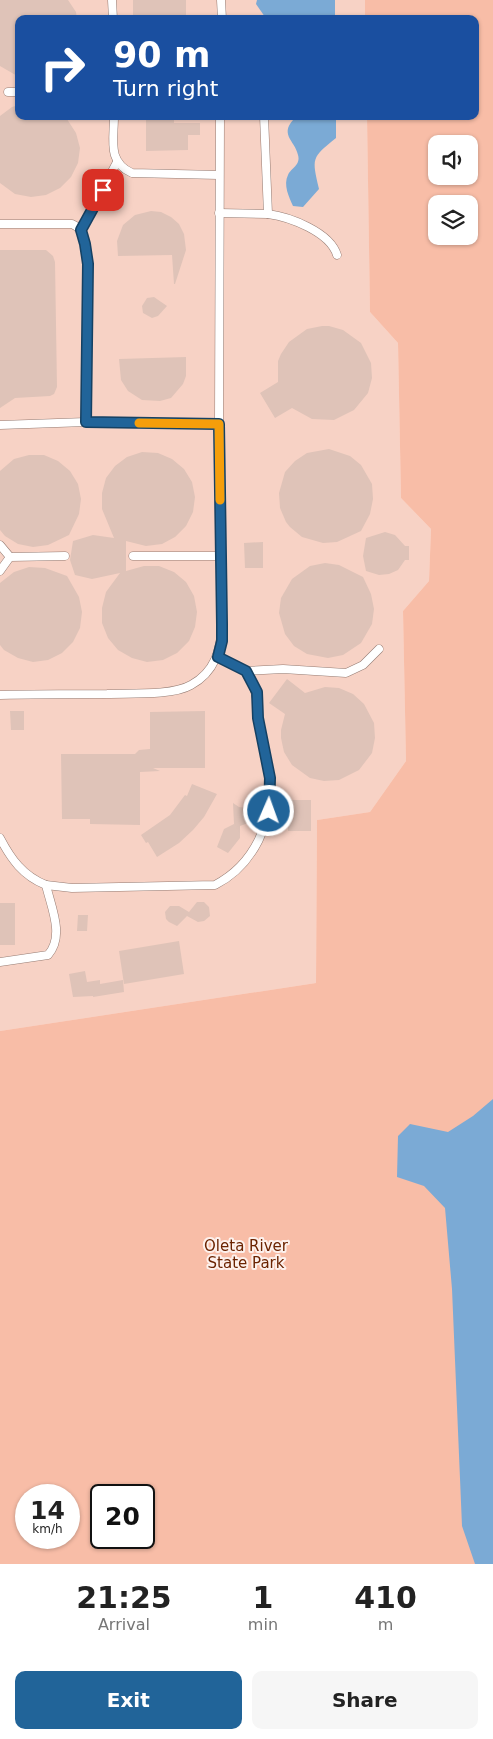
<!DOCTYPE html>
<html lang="en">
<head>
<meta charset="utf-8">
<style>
	:root { --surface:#fff; --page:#f6f6f6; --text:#222; --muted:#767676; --accent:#216499 }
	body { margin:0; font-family:"DejaVu Sans",sans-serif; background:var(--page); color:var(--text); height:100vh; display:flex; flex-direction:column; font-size:19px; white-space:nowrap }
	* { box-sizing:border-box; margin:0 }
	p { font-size:16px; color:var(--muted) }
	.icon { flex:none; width:28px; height:28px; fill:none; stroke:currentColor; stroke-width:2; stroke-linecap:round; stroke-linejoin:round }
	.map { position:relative; height:1564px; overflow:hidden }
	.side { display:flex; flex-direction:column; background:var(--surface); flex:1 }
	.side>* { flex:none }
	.banner { position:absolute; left:15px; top:15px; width:464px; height:105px; border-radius:10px; box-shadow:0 1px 4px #0004; background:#1a4fa0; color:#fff; overflow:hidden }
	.tools { position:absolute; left:428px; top:135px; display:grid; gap:10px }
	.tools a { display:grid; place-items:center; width:50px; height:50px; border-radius:10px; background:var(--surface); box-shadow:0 1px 4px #0004; font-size:25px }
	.speed { position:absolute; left:15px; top:1484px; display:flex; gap:10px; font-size:25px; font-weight:700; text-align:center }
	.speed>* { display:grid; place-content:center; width:65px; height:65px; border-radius:50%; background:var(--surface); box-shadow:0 1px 4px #0004; line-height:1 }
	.speed small { font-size:12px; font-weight:400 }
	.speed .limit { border:2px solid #111; border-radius:8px; background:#fff; color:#111 }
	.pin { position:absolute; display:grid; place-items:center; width:42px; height:42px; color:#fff; margin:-21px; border-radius:10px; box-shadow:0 2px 8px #0006 }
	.me { position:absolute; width:55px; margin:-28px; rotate:2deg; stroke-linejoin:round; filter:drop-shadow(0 0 4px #0008) }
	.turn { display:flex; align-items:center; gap:18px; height:105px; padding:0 15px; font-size:22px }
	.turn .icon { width:65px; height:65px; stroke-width:2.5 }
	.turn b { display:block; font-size:35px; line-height:42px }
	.eta { display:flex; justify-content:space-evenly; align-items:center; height:85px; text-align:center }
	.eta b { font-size:30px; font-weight:700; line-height:35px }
	.action { display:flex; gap:10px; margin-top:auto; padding:10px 15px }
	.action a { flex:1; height:58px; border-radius:10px; background:var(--accent); color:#fff; font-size:20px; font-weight:700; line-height:58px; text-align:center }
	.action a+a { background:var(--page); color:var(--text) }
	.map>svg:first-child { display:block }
	.built { fill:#f7d2c5 }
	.green { fill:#f8bda7; fill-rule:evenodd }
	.water { fill:#7baad5 }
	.building { fill:#dfc3b8 }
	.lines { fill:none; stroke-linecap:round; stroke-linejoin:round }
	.lane-casing { stroke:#957b72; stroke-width:9 }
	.lane { stroke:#fff; stroke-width:8 }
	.route-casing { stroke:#154163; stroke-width:12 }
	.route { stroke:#216499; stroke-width:9 }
	.slow { stroke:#f59e0b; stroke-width:9 }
	.labels { text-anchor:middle; stroke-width:4; stroke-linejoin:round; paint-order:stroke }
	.park-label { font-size:15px; fill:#6b2301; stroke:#fdf1ed }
</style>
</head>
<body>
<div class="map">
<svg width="493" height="1564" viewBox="0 0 493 1564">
	<rect width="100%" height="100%" fill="#fde0d6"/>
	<polygon class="built" points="0,0 365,0 365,19 19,19 19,116 367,116 370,312 398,343 401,498 431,529 429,581 403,611 406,761 370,812 317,820 316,983 0,1031"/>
	<path class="green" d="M365,0H493V1564H0V1031L316,983L317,820L370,812L406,761L403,611L429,581L431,529L401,498L398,343L370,312L367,116H475V19H365ZM436,144H469V176H436ZM436,204H469V236H436ZM26,1495H69V1538H26ZM101,1495H144V1538H101Z"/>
	<g class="water">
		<polygon points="257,0 335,0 335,19 269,19 265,17 256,4"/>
		<path d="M297,116H336V138C311,158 312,158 319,189L303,207L293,206C289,197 283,185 288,175C291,168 301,165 298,155C295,140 277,134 297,116Z"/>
		<polygon points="493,1099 493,1564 475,1564 462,1526 452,1289 445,1208 424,1186 397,1177 398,1136 410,1124 448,1132 473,1116"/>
	</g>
	<g class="building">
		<polygon points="0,0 68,0 76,12 77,19 19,19 19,77 0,66"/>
		<rect x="133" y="0" width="53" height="19"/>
		<polygon points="19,105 19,116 65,116 76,133 80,148 78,163 71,177 60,188 46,195 31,197 15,194 0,183 0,116 12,107"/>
		<polygon points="174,118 174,123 200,123 200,135 188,135 188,150 146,151 146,119"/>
		<polygon points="151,211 161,212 171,217 179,224 184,234 186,250 175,284 174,284 172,255 118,256 117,241 123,225 135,215"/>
		<polygon points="0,250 46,250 53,256 55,262 57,387 54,394 50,396 15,398 0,408"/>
		<polygon points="154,297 167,306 158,316 152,318 143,313 142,306 147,298"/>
		<polygon points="322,326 329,326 343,330 361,343 371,363 372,378 368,393 354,410 334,420 312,419 292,408 275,418 260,393 278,382 278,361 281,354 289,342 307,329"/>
		<polygon points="186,357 186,376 183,384 171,398 160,401 142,400 128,391 121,380 119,359"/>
		<polygon points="329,449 350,456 361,465 372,484 373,499 370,514 361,531 337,542 323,543 302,537 290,527 286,522 280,508 279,493 285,472 295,461 307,453"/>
		<polygon points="142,452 158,453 172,459 184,469 192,482 195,497 193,512 186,526 175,537 162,544 146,546 126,541 126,571 144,566 159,566 174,572 186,582 194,596 197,612 195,627 189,641 177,653 163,660 147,662 132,658 118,650 108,638 102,623 102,608 106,592 120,573 92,579 75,575 70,560 73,541 93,535 114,538 102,509 102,493 106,478 115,466 127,457"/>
		<polygon points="29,455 44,455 58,461 70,471 78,484 81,499 79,514 69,535 48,545 33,547 18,544 5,536 0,530 0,471 14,459"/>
		<polygon points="385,532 395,535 405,546 409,546 409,560 405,560 398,570 389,574 379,575 366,571 363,556 366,538"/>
		<polygon points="263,542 263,568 245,568 244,543"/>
		<polygon points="325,563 339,565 363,577 371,594 374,609 372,624 361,643 343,655 328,658 307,654 294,646 285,634 279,613 281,598 292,579 310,566"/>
		<polygon points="29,567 45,568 67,576 79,597 82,612 80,628 73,642 62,653 48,660 33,662 18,658 4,650 0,645 0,583 14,572"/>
		<polygon points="287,679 305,693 325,687 339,688 353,694 364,704 374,723 375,738 372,753 359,770 339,780 324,781 310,778 292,765 284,752 281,738 281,730 285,714 269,703"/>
		<polygon points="10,711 24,711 24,730 11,730"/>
		<polygon points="205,711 205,768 153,768 160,771 140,772 140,825 90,824 90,819 62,819 61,754 135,754 139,750 150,749 150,712"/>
		<polygon points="192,784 217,794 204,817 193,830 179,843 157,857 148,842 146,843 141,835 170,815 185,795 187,796"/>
		<rect x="288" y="800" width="23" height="31"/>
		<polygon points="233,803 239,807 247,808 250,812 251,817 248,823 240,826 240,838 228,853 217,847 224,829 234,824"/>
		<polygon points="197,902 204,902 209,907 210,916 204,921 198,922 187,916 177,926 169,922 166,919 165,912 170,906 179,906 189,912"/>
		<rect x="0" y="903" width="15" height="42"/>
		<polygon points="78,915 88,915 87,931 77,931"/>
		<polygon points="179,941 184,974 124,984 119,951"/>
		<polygon points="85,971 87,982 100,980 100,984 123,980 124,992 93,997 93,996 73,997 69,974"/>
	</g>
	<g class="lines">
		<g class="lane-casing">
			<g id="lane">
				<polyline points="112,0 113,19"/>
				<polyline points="221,0 222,19"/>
				<polyline points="8,92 19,92"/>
				<path d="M114,116C114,140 107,162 132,173L219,175"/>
				<polyline points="219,213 268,214 264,116"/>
				<path d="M268,214C290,217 330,232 337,255"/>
				<path d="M0,224H72C87,230 86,249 87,264L86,422"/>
				<polyline points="81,230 117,162"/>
				<polyline points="0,425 86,422 219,424"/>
				<polyline points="0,545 10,557"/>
				<polyline points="133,556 221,556"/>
				<polyline points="0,571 10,557 65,556"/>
				<polyline points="246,671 283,669 346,673 363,665 379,649"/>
				<path d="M0,695C36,694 72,694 107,694C129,693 172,696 191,685C215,672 221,650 222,624L219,424L220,116"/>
				<path d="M0,838C11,859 23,876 46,885C51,907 65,936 48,955L0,962"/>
				<path d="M46,885L72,888L215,885C254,865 274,821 270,778C268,760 262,740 259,722C257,706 258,695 251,681C249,678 248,673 245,671C239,665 226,661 218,657"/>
			</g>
		</g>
		<use href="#lane" class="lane"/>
	</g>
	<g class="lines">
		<g class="route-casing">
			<polyline id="route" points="103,190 81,230 85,244 88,264 86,422 219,424 222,624 222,641 218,657 246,671 257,692 258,718 270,778 269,811"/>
		</g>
		<use href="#route" class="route"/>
		<polyline class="slow" points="139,423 219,424 220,500"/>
	</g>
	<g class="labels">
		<g class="park-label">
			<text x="246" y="1251">Oleta River<tspan x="246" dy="17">State Park</tspan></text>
		</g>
	</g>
</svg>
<div class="tools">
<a><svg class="icon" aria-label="sound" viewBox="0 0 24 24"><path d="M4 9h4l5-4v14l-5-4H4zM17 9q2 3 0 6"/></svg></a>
<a><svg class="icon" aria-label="layers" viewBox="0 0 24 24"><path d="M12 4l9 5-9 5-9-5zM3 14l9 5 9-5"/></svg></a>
</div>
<div class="speed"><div>14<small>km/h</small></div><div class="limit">20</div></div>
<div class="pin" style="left:103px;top:190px;background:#d93025"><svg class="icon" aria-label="arrive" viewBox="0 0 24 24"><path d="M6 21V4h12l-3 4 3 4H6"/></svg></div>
<svg class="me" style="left:269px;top:811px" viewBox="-20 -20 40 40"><circle r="17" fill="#216499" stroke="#fff" stroke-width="3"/><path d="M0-11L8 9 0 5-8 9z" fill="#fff"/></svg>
<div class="banner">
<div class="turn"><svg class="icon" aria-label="right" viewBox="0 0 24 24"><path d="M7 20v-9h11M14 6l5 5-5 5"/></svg><div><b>90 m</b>Turn right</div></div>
</div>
</div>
<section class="side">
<div class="eta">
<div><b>21:25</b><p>Arrival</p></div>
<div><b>1</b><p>min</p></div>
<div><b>410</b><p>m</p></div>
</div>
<div class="action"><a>Exit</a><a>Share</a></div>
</section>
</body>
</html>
